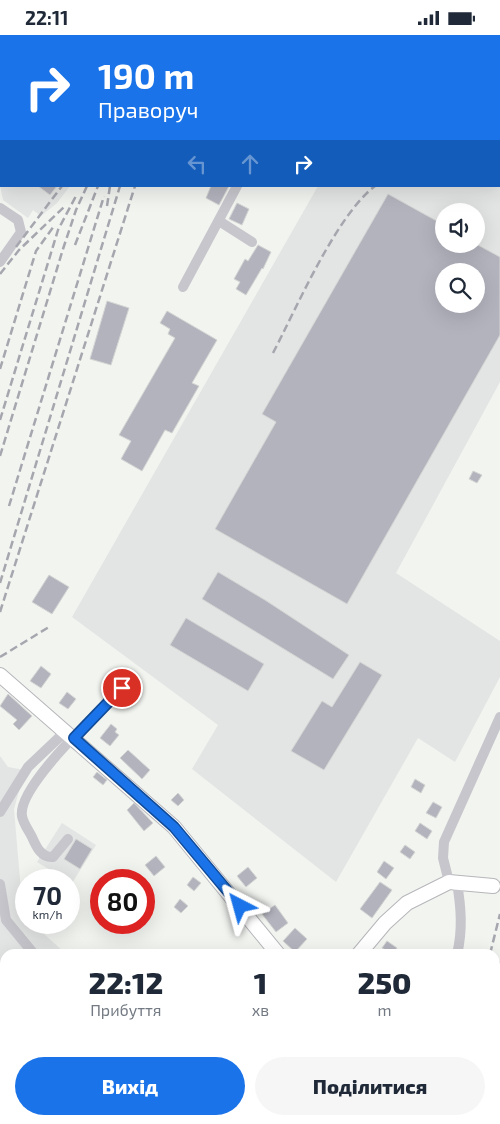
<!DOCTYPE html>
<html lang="uk">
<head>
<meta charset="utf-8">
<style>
	:root { --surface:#fff; --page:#f6f6f7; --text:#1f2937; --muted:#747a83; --accent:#1a73e8 }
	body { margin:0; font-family:"Exo 2",sans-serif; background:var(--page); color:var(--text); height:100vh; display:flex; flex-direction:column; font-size:19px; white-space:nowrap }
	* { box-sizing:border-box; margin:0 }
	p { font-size:16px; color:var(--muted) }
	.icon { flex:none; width:28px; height:28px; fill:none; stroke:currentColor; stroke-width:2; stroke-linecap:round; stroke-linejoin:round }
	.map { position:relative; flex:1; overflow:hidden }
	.side { position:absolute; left:0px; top:914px; width:500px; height:176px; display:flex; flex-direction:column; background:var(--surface); border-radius:15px 15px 0 0; box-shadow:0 5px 20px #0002 }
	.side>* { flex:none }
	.banner { position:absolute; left:0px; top:0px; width:500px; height:152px; box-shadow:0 5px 20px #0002; background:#1a73e8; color:#fff; overflow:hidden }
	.fabs { position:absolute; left:435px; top:168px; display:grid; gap:10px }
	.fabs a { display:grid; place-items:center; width:50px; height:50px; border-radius:50%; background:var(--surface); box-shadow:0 5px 20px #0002; font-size:25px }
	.speed { position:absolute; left:15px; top:834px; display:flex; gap:10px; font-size:25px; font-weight:700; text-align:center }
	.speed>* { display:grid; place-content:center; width:65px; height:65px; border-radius:50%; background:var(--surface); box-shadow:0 5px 20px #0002; line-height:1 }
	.speed small { font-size:12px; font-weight:400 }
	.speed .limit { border:8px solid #d22; background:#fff; color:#111 }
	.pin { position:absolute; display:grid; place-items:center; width:42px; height:42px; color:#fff; margin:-21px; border:2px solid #fff; border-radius:50%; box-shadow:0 1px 5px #0007 }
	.me { position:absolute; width:55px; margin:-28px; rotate:321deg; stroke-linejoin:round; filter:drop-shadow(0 0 4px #0008) }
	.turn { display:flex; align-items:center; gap:18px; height:105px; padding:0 15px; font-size:22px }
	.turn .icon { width:65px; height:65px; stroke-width:2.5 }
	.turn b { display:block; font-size:35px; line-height:42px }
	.lanes { display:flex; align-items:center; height:48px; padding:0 15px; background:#0003; justify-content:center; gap:25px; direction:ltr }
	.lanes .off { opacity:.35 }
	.eta { display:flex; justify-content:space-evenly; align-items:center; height:85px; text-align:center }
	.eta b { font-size:30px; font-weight:800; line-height:35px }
	.button { display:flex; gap:10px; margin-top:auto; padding:10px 15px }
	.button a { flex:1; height:58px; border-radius:30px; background:var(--accent); color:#fff; font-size:20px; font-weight:800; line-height:58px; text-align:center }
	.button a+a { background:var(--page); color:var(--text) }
	.status { display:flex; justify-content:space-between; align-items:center; height:35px; padding:0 25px; background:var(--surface); direction:ltr }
	.status svg { height:14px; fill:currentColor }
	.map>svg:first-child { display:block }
	.built { fill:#e3e5e4; fill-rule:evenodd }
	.building { fill:#b3b3be; stroke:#d4d5d3; fill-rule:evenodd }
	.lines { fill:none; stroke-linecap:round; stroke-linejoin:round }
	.highway-casing { stroke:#b6b6bb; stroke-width:16 }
	.path { stroke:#bbbbbf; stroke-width:1; stroke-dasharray:2.5 2.5; stroke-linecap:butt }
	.minor { stroke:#c7c6cc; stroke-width:10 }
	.highway { stroke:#fff; stroke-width:14 }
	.tram { stroke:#a6a6af; stroke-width:1 }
	.rail { stroke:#a6a6af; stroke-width:2.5; stroke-dasharray:8 4; stroke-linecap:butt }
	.route-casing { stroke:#114b97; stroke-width:12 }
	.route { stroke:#1a73e8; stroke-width:9 }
</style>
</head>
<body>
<div class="status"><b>22:11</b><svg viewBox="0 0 49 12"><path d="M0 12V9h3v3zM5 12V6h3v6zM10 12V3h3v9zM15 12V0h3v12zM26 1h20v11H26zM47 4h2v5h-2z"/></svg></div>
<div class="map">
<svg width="500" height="1089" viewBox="0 0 500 1089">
	<rect width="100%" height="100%" fill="#f2f4f0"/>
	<g class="built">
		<path d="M405,0H500V347L396,538L500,606V642L455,727L418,703L336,847L192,734L218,690L72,582L318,151H499V1ZM444,176H476V209H444ZM444,236H476V269H444Z"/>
		<polygon points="1,102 1,151 70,151 57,168 41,181 33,175 28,183 3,165 0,151"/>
		<polygon points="0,721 8,732 25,735 14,774 23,880 26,888 32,888 66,919 5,919 5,1085 60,1085 58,1089 0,1089"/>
		<polygon points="62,788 96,810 72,848 37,827"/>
		<polygon points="114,1085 171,1085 168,1089 121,1089"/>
		<polygon points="317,1085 402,1085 401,1089 315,1089"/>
	</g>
	<g class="building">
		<polygon points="38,151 57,151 50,160"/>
		<polygon points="211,151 229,151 219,170 206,163"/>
		<path d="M388,159L444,190V209H476L500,222V300L347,569L215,494L276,387L262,379ZM444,236H476V269H444Z"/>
		<polygon points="237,168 249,174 242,190 229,184"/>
		<polygon points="258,210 271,217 263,234 262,233 246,260 236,254 240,247 234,244 245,224 248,226"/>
		<polygon points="107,266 129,273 111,330 90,324"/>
		<polygon points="167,276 217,305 192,348 199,351 172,398 165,395 142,436 121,424 131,406 119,400 175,303 168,299 170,294 160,288"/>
		<polygon points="473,436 482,440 477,448 469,444"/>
		<polygon points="218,537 265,565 349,620 333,644 202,564"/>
		<polygon points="49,540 69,552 52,579 32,567"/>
		<polygon points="186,583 264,629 248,656 170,610"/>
		<polygon points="360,627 382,640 324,735 291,716 322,666 332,672"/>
		<polygon points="41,631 51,639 41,653 30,646"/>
		<polygon points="67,657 76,664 68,674 59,668"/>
		<polygon points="8,659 32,681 19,695 13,689 17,685 0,671"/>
		<polygon points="111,689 117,694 115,697 119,700 110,711 100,703"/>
		<polygon points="128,715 150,735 142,744 120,723"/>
		<polygon points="97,737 107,745 103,750 93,742"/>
		<polygon points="415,744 425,750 421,758 411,752"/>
		<polygon points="178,758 184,765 178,771 171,765"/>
		<polygon points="433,767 442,772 436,783 426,778"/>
		<polygon points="134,768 153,788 144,796 127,775"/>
		<polygon points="420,788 432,796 427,804 415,796"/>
		<polygon points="76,804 92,814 80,834 64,824"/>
		<polygon points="405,810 415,817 410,824 400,817"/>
		<polygon points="156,821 165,832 154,841 145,830"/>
		<polygon points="384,826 394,833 386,844 377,837"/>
		<polygon points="248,832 257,843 246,852 237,841"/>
		<polygon points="193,842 201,848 194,856 187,850"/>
		<polygon points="380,847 392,855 372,883 360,874"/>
		<polygon points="180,864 188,871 181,878 174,872"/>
		<polygon points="275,870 288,888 276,897 262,879"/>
		<polygon points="295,893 307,904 295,917 283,906"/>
		<polygon points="387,906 397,913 393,919 382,913"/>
	</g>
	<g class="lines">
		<g class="highway-casing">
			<g id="highway">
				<polyline points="0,640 174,792 278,919"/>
				<polyline points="359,919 385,888 407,868 449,847 493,851"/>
			</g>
		</g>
		<polyline class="path" points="0,960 5,961"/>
		<g class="minor">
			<polyline points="295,1 295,0"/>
			<polyline points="0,173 18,185 21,197 0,227"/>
			<polyline points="219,186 252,207"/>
			<polyline points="183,252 237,151"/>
			<polyline points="0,777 28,732 66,696"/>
			<path d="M68,804L53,822C41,823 36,811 32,802C29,796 23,788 22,781C17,751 101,675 122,653"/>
			<polyline points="449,847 443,823 444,807 500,682"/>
			<path d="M457,848C461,872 463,895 457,919"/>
			<polyline points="0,849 6,885 34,919"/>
			<polyline points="495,1050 500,1032"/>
			<polyline points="32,1089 34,1085"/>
			<polyline points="224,1089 227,1085"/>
			<polyline points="413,1089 414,1085"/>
			<polyline points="484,1089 485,1085"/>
		</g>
		<use href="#highway" class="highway"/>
		<g class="tram">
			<polyline points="495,975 500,954"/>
			<polyline points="495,996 500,975"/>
			<polyline points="467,1089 468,1085"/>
		</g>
		<g class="rail">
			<polyline points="210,1 211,0"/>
			<polyline points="220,1 221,0"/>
			<polyline points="499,55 500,53"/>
			<polyline points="107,171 110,151"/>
			<polyline points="75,210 98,151"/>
			<polyline points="16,212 62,151"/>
			<polyline points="0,239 19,215 64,172"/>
			<path d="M273,318C297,272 336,181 375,151"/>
			<polyline points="0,334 36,216 54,191"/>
			<polyline points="0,385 58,195 77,159"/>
			<polyline points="0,421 63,214 76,175 87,151"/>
			<polyline points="9,471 104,161"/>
			<polyline points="0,548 120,151"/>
			<polyline points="0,577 135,151"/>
			<polyline points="0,622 49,592"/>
			<polyline points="490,919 500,879"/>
			<polyline points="495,945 500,926"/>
			<polyline points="444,1089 445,1085"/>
			<polyline points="456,1089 458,1085"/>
		</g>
	</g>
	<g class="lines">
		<g class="route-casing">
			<polyline id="route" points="122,653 74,703 174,792 240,871"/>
		</g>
		<use href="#route" class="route"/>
	</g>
</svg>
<div class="fabs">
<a><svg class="icon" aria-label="sound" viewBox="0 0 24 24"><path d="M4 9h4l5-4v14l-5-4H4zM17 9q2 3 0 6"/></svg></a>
<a><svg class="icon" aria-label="search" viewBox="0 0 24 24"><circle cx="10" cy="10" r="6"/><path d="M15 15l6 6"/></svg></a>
</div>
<div class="speed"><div>70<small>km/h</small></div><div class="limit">80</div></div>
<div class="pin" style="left:122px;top:653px;background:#d93025"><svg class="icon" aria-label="arrive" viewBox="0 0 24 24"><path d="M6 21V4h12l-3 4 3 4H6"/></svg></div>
<svg class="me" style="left:240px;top:871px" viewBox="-20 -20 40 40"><path d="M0-17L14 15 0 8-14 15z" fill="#1a73e8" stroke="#fff" stroke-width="4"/></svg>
<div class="banner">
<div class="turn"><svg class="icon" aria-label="right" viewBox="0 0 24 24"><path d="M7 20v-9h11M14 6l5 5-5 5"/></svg><div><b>190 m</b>Праворуч</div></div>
<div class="lanes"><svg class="icon off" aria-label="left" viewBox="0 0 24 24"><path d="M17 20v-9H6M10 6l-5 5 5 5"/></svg><svg class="icon off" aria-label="ahead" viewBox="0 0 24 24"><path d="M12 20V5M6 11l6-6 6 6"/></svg><svg class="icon" aria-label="right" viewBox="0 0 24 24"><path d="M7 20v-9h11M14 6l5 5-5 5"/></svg></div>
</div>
<section class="side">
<div class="eta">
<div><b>22:12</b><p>Прибуття</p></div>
<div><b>1</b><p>хв</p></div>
<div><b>250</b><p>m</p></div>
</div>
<div class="button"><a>Вихід</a><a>Поділитися</a></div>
</section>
</div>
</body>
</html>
